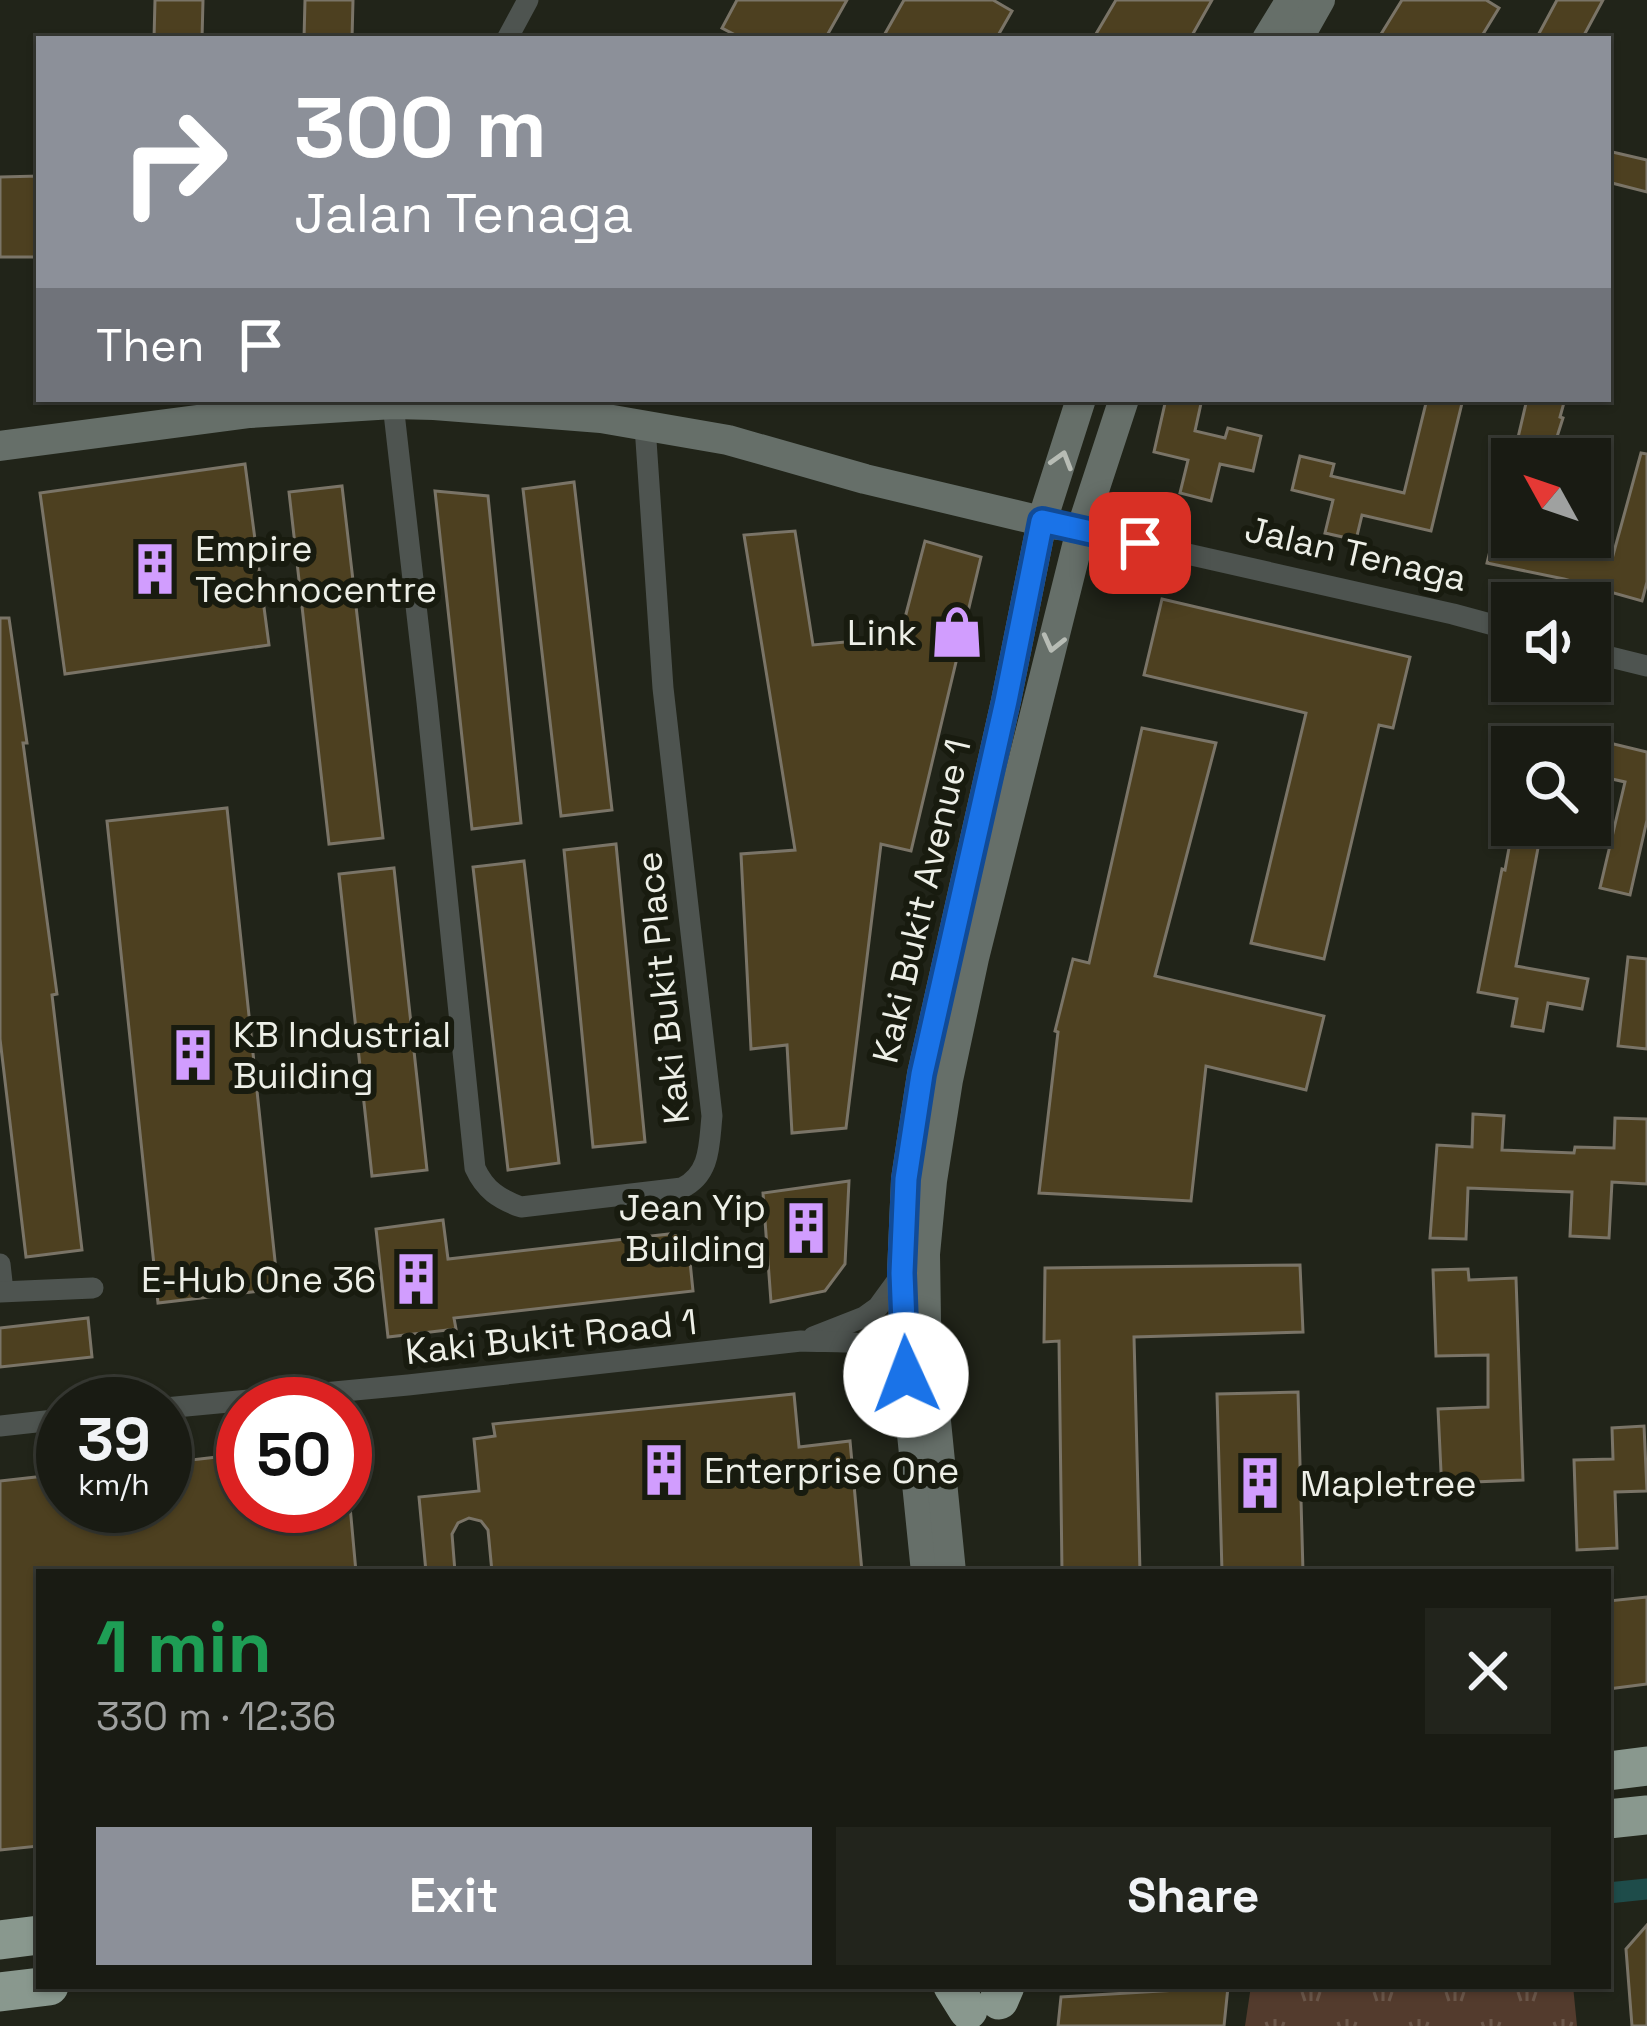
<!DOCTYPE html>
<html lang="en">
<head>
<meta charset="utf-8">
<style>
	:root { --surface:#191b13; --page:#22241c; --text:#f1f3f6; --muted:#9fa1a0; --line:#373933; --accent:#8c9099 }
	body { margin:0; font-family:"Space Grotesk",sans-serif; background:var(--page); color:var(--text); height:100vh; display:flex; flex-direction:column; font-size:45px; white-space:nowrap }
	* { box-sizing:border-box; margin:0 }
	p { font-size:39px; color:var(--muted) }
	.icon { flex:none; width:66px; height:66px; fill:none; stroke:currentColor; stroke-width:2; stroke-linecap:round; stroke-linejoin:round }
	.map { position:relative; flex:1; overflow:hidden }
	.drawer { position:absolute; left:36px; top:1569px; width:1575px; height:420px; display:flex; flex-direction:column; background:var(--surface); border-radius:0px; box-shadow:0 3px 9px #0004,0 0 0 3px var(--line) }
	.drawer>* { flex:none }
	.banner { position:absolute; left:36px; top:36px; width:1575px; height:366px; border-radius:0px; box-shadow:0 3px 9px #0004,0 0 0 3px var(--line); background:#8c9099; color:#fff; overflow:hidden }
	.needle { width:78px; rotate:310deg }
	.fabs { position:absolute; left:1491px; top:438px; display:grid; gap:24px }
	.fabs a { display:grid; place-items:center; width:120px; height:120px; border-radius:0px; background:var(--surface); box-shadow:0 3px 9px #0004,0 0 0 3px var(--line); font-size:60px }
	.speed { position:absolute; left:36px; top:1377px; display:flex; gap:24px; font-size:60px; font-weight:700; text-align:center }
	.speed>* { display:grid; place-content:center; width:156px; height:156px; border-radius:50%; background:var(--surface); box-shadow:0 3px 9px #0004,0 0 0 3px var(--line); line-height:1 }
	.speed small { font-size:30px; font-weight:400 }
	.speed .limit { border:18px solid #d22; background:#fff; color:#111 }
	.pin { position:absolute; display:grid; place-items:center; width:102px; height:102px; color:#fff; margin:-51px; border-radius:24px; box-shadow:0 6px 18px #0006 }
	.me { position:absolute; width:132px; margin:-66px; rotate:358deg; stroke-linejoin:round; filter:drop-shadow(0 0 9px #0008) }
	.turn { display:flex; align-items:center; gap:42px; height:252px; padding:0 60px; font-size:54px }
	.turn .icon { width:156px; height:156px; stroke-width:2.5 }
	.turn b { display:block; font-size:84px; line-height:102px }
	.then { display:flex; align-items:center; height:114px; padding:0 60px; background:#0003; gap:24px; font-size:45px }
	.round { display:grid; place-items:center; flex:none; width:126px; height:126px; border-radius:0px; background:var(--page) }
	.head { display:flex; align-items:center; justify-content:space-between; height:204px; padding:0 60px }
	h1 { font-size:72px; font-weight:700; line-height:90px; color:#1e9e55 }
	.primary-button { display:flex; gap:24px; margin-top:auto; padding:24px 60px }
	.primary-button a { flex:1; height:138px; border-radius:0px; background:var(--accent); color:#fff; font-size:48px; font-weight:700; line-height:138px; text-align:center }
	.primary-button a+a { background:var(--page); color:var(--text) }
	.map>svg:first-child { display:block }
	.grass { fill:url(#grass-tufts) }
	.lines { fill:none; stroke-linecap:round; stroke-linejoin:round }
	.canal { stroke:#1e4c4a; stroke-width:21 }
	.building { fill:#4d4020; stroke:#7a7467; stroke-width:3 }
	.street { stroke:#4e5450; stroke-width:21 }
	.secondary { stroke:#666f69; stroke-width:30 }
	.highway { stroke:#89988e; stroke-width:39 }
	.oneway { stroke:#b7bcb5 }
	.route-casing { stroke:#114b97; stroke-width:30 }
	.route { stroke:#1a73e8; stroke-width:21 }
	.labels { text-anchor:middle; stroke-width:12; stroke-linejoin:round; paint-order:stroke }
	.poi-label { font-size:36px; fill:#edefe7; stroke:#181b0f; text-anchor:start }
	.street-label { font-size:36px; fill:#edefe7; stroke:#181b0f }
</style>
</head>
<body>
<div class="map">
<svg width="1647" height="2026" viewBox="0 0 1647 2026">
	<defs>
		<pattern id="grass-tufts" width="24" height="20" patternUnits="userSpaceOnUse" patternTransform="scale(3)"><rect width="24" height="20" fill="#533b2d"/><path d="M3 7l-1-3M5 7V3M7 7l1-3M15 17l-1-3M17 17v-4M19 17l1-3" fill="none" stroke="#6c584b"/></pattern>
	</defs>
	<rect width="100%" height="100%" fill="#212419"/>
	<polygon class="grass" points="1251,1986 1573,1986 1577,2026 1245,2026"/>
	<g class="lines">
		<polyline class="canal" points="1608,1893 1647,1889"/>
	</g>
	<g class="building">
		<polygon points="155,0 203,0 202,39 154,39"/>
		<polygon points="305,0 353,0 352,39 304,39"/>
		<polygon points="737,0 847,0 825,39 743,39 722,28"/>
		<polygon points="904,0 993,0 1012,11 996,39 882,39"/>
		<polygon points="1116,0 1212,0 1190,39 1093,39"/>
		<polygon points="1402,0 1486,0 1499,8 1480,39 1378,39"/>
		<polygon points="1557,0 1603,0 1582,39 1536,39"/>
		<polygon points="1608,151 1647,160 1647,192 1608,182"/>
		<polygon points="39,176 39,257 0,257 0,177"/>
		<polygon points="1166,399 1202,399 1195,431 1225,438 1228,428 1261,436 1253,471 1220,464 1211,501 1180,493 1188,460 1154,452"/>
		<polygon points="1427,399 1463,399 1431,531 1362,515 1356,540 1325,533 1333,500 1292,490 1300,456 1334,464 1331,476 1404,493"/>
		<polygon points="1527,399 1565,399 1560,417 1563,418 1550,459 1513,459"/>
		<polygon points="1641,453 1647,454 1647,582 1642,601 1564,579 1487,563 1506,485 1512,485 1512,537 1533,537 1533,540 1612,559"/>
		<polygon points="245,464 269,645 65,674 40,493"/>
		<polygon points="574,482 612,810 561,816 523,489"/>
		<polygon points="342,486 383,838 329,844 289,492"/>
		<polygon points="435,491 488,496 521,823 472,829"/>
		<polygon points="795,531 813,645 900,637 925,541 981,557 911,851 881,844 846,1128 792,1133 787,1045 751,1049 741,854 795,850 744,535"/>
		<polygon points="1162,599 1410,657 1393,728 1379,725 1324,959 1251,943 1306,713 1144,675"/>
		<polygon points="0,618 9,618 27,743 23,743 57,994 52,995 82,1250 26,1257 0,1039"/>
		<polygon points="1535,725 1647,752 1647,820 1630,895 1600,888 1625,782 1590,774 1590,747 1530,747"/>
		<polygon points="1142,728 1216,743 1155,976 1324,1016 1306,1090 1206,1066 1191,1201 1039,1193 1058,1032 1055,1031 1073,959 1089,963"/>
		<polygon points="227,808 278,1289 158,1303 107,821"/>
		<polygon points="1513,826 1541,832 1516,966 1588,979 1582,1009 1548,1003 1543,1031 1512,1026 1517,999 1478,992 1502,869 1505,870"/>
		<polygon points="616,844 645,1142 593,1147 564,850"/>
		<polygon points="524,861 559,1163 508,1170 473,867"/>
		<polygon points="394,868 427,1170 372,1176 339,874"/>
		<polygon points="1628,957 1647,959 1647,1049 1618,1046"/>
		<polygon points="1473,1114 1504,1116 1502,1150 1574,1153 1575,1147 1614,1148 1615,1118 1647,1119 1647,1184 1612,1182 1609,1238 1570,1236 1572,1192 1468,1188 1466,1239 1430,1238 1437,1145 1472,1147"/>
		<polygon points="849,1181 845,1264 825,1291 771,1302 763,1193"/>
		<polygon points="443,1220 448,1259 687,1232 693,1291 454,1318 456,1329 388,1337 376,1229"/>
		<polygon points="1300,1265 1303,1332 1134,1337 1140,1572 1062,1572 1059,1341 1044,1342 1045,1268"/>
		<polygon points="1468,1269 1469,1280 1516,1278 1523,1480 1474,1482 1474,1492 1442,1493 1438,1409 1488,1407 1488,1355 1436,1356 1433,1270"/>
		<polygon points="88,1318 92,1357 0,1367 0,1328"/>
		<polygon points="1298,1392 1303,1572 1222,1572 1217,1394"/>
		<polygon points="794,1394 799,1447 850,1441 862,1572 492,1572 488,1530 481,1521 469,1518 458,1523 452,1534 455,1572 426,1572 419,1497 479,1491 474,1439 495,1436 493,1424"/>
		<polygon points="1644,1426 1647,1491 1615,1492 1617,1548 1577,1550 1574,1460 1613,1459 1612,1428"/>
		<polygon points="243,1454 243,1506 350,1506 356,1572 39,1572 39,1846 0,1850 0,1481 63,1474 63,1506 165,1506 165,1463"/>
		<polygon points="1647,1597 1647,1684 1608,1689 1608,1601"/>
		<polygon points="1647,1925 1647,2026 1632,2026 1626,1949"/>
		<polygon points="1228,1987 1224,2026 1058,2026 1061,1997"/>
	</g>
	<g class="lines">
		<g class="street">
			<polyline points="507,39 528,0"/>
			<path d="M393,404L427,702L475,1168C485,1190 499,1199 521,1207L682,1188C711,1174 709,1144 712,1116L663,688L645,426"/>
			<polyline points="1081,530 1453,614 1512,630"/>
			<polyline points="1590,652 1647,666"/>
			<polyline points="0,1264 3,1291"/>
			<polyline points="0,1292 93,1288"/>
			<polyline points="813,1337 864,1317 878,1307 902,1274"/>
			<path d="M165,1408L408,1385L801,1341C853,1343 868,1335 906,1375"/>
			<polyline points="0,1426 63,1419"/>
		</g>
		<g class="secondary">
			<polyline points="1267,39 1291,0"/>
			<polyline points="1298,39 1320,0"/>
			<polyline points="0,446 250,413 393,404 434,405 601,418 728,440 865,479 1058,525"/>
			<polyline points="926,1572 906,1375 902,1273 906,1179 922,1074 1006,701 1042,521 1081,399"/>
			<polyline points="951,1572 926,1321 925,1254 932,1181 948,1080 974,958 1081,530 1124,399"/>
		</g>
		<g class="highway">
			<polyline points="1608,1771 1647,1766"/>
			<polyline points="1608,1819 1647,1815"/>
			<polyline points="0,1940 39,1935"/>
			<polyline points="953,1986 968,2010"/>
			<polyline points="0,1992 49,1986"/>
			<polyline points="999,2000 1005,1986"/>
		</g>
	</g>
	<defs><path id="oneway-chevron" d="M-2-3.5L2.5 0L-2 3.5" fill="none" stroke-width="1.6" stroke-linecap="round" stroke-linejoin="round" transform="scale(3)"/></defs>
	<g class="oneway">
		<use href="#oneway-chevron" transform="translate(1062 460) rotate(-73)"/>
		<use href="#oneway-chevron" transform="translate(1053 643) rotate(104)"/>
	</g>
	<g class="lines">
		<g class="route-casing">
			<polyline id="route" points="906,1375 902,1273 906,1179 922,1074 1006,701 1042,521 1140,543"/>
		</g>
		<use href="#route" class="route"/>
	</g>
	<defs>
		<g id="building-bare" transform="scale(4.14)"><path d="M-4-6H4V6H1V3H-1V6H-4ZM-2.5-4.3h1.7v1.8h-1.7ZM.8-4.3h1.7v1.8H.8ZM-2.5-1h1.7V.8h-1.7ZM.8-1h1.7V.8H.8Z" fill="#d19dfe" stroke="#181b0f" stroke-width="2.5" paint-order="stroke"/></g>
		<g id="shop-bare" transform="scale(4.14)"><path d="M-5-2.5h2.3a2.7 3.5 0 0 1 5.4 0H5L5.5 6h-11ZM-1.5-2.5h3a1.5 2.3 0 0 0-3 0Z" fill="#d19dfe" stroke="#181b0f" stroke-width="2.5" paint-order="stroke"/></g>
	</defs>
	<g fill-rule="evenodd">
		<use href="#building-bare" x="155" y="569"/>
		<use href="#shop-bare" x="957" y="632"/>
		<use href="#building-bare" x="193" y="1055"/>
		<use href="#building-bare" x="806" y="1228"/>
		<use href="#building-bare" x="416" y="1279"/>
		<use href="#building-bare" x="664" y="1470"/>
		<use href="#building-bare" x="1260" y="1483"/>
	</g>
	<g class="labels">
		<g class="poi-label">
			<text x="195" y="561">Empire<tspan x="195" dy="41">Technocentre</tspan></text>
			<text x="917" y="645" text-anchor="end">Link</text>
			<text x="233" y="1047">KB Industrial<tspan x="233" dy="41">Building</tspan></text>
			<text x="766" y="1220" text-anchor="end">Jean Yip<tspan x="766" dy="41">Building</tspan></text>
			<text x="376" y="1292" text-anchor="end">E-Hub One 36</text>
			<text x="704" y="1483">Enterprise One</text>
			<text x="1300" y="1496">Mapletree</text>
		</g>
		<g class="street-label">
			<text transform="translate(1356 553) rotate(13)" y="13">Jalan Tenaga</text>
			<text transform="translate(921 901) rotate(-77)" y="13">Kaki Bukit Avenue 1</text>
			<text transform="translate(662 988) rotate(-96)" y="13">Kaki Bukit Place</text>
			<text transform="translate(551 1336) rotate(-6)" y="13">Kaki Bukit Road 1</text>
		</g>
	</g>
</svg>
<div class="fabs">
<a><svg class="needle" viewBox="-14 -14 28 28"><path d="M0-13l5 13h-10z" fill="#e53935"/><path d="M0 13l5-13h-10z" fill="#9fa1a0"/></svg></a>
<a><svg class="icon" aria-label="sound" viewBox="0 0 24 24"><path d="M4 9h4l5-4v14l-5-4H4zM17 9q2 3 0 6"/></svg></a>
<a><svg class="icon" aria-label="search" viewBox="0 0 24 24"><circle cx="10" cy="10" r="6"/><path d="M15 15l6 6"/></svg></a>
</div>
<div class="speed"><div>39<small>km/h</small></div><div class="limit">50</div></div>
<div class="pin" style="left:1140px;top:543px;background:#d93025"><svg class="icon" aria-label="arrive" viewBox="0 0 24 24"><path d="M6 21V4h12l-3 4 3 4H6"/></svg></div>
<svg class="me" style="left:906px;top:1375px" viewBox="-20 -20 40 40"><circle r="19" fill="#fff"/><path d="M0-13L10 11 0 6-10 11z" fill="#1a73e8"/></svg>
<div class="banner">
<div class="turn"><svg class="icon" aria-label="right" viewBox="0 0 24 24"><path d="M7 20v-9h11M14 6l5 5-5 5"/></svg><div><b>300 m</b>Jalan Tenaga</div></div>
<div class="then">Then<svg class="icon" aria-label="arrive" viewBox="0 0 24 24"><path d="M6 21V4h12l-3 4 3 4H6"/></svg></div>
</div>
<section class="drawer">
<div class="head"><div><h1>1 min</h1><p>330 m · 12:36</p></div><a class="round"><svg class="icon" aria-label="close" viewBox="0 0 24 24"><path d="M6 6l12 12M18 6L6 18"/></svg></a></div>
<div class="primary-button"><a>Exit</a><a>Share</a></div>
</section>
</div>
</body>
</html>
